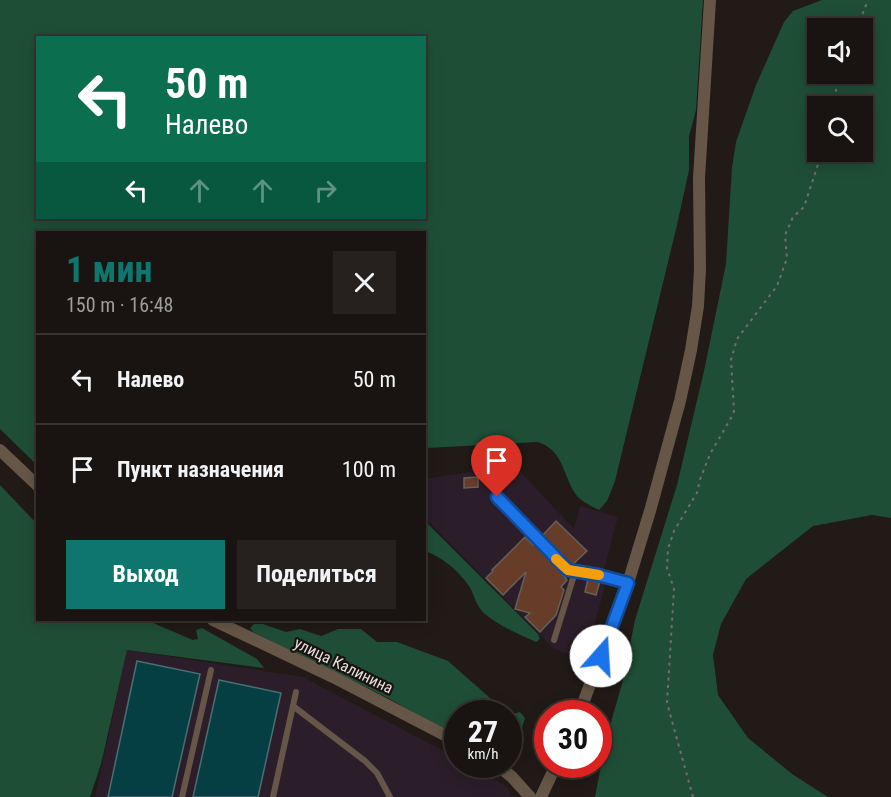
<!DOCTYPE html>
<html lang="ru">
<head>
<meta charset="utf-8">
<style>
	:root { --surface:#191411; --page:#26211f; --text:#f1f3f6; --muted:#9f9e9f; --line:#373331; --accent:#0f766e }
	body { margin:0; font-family:"Roboto Condensed",sans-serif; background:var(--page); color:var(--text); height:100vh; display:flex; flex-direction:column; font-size:22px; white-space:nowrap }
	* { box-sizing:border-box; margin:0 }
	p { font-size:20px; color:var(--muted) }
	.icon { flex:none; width:33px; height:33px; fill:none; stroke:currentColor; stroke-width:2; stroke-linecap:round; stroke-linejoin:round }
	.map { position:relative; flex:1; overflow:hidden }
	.sheet { position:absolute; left:36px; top:231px; width:390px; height:390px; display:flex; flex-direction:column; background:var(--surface); border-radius:0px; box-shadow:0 3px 15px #0003,0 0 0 2px var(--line) }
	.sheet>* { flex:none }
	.guide { position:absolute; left:36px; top:36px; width:390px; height:183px; border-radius:0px; box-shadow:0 3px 15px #0003,0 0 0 2px var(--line); background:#0b6e4f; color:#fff; overflow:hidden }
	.controls { position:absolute; left:807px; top:18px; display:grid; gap:12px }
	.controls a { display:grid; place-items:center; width:66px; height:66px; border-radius:0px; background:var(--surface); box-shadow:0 3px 15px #0003,0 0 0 2px var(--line); font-size:30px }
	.speed { position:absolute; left:444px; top:700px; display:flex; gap:12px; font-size:30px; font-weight:700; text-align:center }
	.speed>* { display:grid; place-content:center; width:78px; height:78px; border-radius:50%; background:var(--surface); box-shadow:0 3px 15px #0003,0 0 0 2px var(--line); line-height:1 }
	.speed small { font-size:15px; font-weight:400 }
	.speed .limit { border:9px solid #d22; background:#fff; color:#111 }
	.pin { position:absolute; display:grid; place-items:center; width:51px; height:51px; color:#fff; margin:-62px -26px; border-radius:50% 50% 50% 0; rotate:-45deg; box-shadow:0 0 6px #0007 }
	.pin .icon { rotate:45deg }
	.me { position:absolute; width:66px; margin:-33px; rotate:19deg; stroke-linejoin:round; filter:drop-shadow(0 0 4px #0008) }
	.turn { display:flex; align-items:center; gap:21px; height:126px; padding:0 30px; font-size:27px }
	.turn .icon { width:78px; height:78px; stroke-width:2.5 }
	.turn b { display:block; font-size:42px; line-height:51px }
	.lanes { display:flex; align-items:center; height:57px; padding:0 30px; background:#0003; justify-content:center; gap:30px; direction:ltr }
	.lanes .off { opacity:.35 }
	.round { display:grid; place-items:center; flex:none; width:63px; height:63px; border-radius:0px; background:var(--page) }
	.overview { display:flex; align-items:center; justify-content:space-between; height:102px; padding:0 30px }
	h1 { font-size:36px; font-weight:700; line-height:45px; color:var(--accent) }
	.action { display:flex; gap:12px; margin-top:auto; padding:12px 30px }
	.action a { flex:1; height:69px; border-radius:0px; background:var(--accent); color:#fff; font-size:24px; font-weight:700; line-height:69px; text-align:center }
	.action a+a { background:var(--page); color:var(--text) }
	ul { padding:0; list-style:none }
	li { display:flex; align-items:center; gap:18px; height:90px; padding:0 30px; border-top:2px solid var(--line) }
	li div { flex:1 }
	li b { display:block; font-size:22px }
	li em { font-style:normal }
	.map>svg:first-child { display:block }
	.industrial { fill:#2b1e2a }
	.green { fill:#1f4e36; fill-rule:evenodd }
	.water { fill:#053f43; stroke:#486f71; stroke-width:1.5 }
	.building { fill:#673c29; stroke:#675f5b; stroke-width:1.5 }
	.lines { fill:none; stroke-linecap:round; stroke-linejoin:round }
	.path { stroke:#736d6b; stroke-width:2; stroke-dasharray:3 4.5; stroke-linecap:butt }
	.service { stroke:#655647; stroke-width:6 }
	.minor { stroke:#655647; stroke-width:12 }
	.route-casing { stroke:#114b97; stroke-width:15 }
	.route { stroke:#1a73e8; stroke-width:10 }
	.slow { stroke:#f59e0b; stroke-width:10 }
	.labels { text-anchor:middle; stroke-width:4.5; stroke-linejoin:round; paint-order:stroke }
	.street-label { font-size:16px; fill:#e4dfdd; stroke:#18110e }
</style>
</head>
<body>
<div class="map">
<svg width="891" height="797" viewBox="0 0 891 797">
	<rect width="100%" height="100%" fill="#211a17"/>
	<g class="industrial">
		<polygon points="514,465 574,529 580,506 618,517 601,580 606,582 585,660 554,649 425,518 425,479"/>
		<polygon points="127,650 303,677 457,758 458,765 470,765 487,774 506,786 514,797 95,797"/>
	</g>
	<g class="green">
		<path d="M0,0H703L696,110L689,136V170L677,225L615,481L607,501L599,510C589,505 578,500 573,490C562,470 562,450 538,442L427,448L425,469L424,232H38L37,465L0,429ZM38,38H424V218H38Z"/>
		<path d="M822,0H891V518L872,515L813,526L746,579L721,624L713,655L718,695L748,738L792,774L828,797H595L606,740L623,680L635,620L677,485L704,371L726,264L732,167L736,142L756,85L784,22L793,11ZM862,28V74H818V28ZM862,106V152H818V106Z"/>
		<polygon points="0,485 37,524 38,620 146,620 193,640 198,639 196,630 202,628 257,659 264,668 127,650 101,764 90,797 0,797"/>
		<path d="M425,521L538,634L540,639L536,642C520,635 493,623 482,611C475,603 474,594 469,586C458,570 442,557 425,551Z"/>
		<polygon points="254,624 263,624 286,632 300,629 321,636 338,629 361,629 377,642 397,642 448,661 490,698 506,714 458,714 457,737 388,698 253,632 250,628"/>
		<polygon points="520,712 525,718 521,731 512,742 515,750 514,755 510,757 509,715"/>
	</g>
	<g class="water">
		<polygon points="137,661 200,674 172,797 108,797"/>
		<polygon points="219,680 281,693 258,797 193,797"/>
	</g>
	<g class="building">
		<polygon points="478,477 478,487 464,488 464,478"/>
		<polygon points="556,521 587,551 572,565 542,536"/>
		<polygon points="525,537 533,545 535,543 564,574 563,575 567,580 561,587 564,590 556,615 540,632 525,617 530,613 515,609 526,572 503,595 486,578 493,571 492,570"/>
		<polygon points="588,579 600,581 596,595 585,592"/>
	</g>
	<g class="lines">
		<g class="path">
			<polyline points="857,28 868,0"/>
			<polyline points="831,106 841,74"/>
			<polyline points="693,797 667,703 674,589 667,568 668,549 674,531 698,491 699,482 710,454 731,418 734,411 731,360 737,339 777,286 787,258 785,235 793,217 804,207 822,152"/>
		</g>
		<g class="service">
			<polyline points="497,497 568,570 598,575 628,583"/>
			<polyline points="554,640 575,572"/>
			<polyline points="293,706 365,761 377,773 390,797"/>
			<polyline points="182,797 211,670"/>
			<polyline points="273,797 296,692"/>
		</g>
		<g class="minor">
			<polyline points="0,450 38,486"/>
			<polyline points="213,620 333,677 458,742"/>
			<polyline points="579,714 628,583 650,511 680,401 691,350 698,306 700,269 699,178 710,0"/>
			<polyline points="497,765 512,777 530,797"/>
			<polyline points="541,797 556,765"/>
		</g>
	</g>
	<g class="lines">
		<g class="route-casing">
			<polyline id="route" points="497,497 568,570 598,575 628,583 601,656"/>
		</g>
		<use href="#route" class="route"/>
		<polyline class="slow" points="556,559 568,570 599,575"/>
	</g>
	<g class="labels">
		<g class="street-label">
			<text transform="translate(344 665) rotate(26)" y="6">улица Калинина</text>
		</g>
	</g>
</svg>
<div class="controls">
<a><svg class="icon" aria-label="sound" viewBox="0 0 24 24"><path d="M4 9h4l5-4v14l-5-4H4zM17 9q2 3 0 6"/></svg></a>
<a><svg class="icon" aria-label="search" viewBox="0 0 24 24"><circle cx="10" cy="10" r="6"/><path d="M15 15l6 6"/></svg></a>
</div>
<div class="speed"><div>27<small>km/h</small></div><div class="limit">30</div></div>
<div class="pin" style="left:497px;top:497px;background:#d93025"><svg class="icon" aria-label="arrive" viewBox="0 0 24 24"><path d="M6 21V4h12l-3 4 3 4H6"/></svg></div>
<svg class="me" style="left:601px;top:656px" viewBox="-20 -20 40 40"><circle r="19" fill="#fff"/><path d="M0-13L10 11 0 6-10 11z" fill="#1a73e8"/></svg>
<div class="guide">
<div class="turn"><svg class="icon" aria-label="left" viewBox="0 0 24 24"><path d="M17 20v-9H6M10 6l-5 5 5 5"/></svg><div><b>50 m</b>Налево</div></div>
<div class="lanes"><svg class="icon" aria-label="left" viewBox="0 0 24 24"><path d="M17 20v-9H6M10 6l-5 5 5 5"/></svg><svg class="icon off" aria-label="ahead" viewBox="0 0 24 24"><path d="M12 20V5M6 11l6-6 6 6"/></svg><svg class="icon off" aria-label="ahead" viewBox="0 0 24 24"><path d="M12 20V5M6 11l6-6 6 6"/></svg><svg class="icon off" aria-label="right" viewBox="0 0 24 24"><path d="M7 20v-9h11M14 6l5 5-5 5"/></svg></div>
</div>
<section class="sheet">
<div class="overview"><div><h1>1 мин</h1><p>150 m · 16:48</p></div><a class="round"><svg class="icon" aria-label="close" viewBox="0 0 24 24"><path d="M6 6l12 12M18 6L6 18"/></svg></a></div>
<ul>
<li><svg class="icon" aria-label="left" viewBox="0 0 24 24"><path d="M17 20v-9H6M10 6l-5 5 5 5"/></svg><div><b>Налево</b></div><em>50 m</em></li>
<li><svg class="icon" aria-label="arrive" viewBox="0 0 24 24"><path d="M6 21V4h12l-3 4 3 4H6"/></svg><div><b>Пункт назначения</b></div><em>100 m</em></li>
</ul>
<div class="action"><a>Выход</a><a>Поделиться</a></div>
</section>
</div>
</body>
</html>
